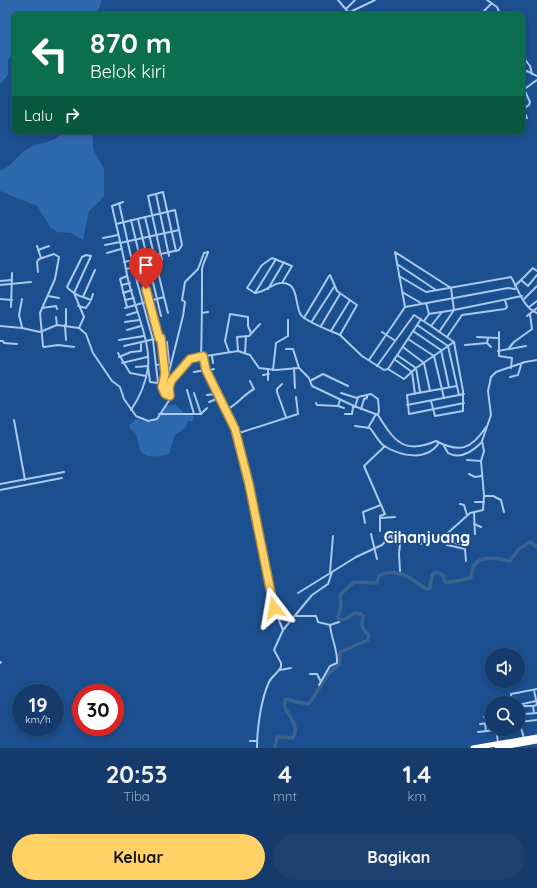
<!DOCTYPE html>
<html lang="id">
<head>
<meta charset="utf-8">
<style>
	:root { --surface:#143b6b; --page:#1d4271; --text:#f1f3f6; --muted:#9dadc1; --line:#33557e; --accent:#ffd166 }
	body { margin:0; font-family:Quicksand,sans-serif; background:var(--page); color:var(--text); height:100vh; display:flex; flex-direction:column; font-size:15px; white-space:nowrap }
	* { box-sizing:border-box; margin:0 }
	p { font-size:13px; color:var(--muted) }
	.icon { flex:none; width:22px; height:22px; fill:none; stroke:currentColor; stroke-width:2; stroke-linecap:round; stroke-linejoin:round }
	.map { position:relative; height:748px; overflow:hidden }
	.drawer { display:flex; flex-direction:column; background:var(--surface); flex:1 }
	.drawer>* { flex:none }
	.top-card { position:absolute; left:12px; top:12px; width:513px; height:122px; border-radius:6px; box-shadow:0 2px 6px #0003,0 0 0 1px var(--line); background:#0b6e4f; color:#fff; overflow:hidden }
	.tools { position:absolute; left:485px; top:648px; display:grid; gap:8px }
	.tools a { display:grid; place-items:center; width:40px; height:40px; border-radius:50%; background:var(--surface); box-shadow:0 2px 6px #0003,0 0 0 1px var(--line); font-size:20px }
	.speed { position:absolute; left:12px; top:684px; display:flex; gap:8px; font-size:20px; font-weight:700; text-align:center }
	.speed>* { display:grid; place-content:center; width:52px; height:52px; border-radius:50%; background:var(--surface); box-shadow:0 2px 6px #0003,0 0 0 1px var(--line); line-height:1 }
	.speed small { font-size:10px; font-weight:400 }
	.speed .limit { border:6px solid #d22; background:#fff; color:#111 }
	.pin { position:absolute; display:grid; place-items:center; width:34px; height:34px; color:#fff; margin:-41px -17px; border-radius:50% 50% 50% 0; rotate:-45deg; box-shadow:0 0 4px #0007 }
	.pin .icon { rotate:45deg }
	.me { position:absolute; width:44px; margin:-22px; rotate:346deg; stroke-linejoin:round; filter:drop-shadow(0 0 3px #0008) }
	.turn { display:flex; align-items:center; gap:14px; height:84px; padding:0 12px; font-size:18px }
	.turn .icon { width:52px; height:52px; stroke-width:2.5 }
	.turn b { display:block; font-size:28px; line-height:34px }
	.then { display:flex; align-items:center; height:38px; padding:0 12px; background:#0003; gap:8px; font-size:15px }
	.eta { display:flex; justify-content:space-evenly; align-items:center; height:68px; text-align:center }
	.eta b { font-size:24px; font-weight:700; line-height:28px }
	.primary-button { display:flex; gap:8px; margin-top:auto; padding:8px 12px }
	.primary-button a { flex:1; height:46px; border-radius:24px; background:var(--accent); color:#111; font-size:16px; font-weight:700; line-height:46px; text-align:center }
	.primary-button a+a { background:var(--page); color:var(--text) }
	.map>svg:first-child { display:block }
	.green { fill:#2e69ad }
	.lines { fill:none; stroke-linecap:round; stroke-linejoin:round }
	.river { stroke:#3c6290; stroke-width:3.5 }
	.street { stroke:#a9c9ee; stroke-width:2 }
	.highway { stroke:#fff; stroke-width:5 }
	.route-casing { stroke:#a68842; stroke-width:10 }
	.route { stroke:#ffd166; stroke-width:7 }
	.labels { text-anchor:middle; stroke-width:3.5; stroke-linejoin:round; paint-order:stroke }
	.quarter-label { font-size:16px; font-weight:bold; fill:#fff; stroke:#1b4f8f }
</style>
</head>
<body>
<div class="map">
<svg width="537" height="748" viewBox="0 0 537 748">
	<rect width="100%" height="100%" fill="#1b4f8f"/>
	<g class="green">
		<polygon points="0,0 102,0 98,10 94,14 14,14 14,51 8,60 8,75 0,84"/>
		<path d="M60,132H93V149L104,169V195L100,201L89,211L83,240L71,233L57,232L51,228L37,206L0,191V171C13,166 20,151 33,146C42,142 51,143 59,136Z"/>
		<path d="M176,405L184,413L194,416L193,421H188L186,427L175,435L169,454C161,456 145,460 140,450C138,445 138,439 136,435C134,430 130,430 129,425L136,419C154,426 156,421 165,406Z"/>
	</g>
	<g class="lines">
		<path class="river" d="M275,748L277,737L293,738C302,723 281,712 285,700L288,699L296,702L309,704L329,673L339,665L340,652L368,640L369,635C361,629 361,625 363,616L361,614L354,613L346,619L340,620L338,617L341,606L340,595L354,582L377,583L379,576C397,566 412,579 426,589L430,588L432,575L436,572L443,575L445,582C450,583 465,579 471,578C471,554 493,557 510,561L519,549L530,542L537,547"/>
		<g class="street">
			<polyline points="338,0 349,13"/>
			<polyline points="487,0 497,7 500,14"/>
			<polyline points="346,9 355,0"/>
			<polyline points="348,13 375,0"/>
			<polyline points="481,14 491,4"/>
			<polyline points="523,57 530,66 532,74"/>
			<polyline points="523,72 527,71 537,76"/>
			<polyline points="523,90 537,80"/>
			<polyline points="523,109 529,105 530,102 524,89"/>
			<polyline points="523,110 527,118"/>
			<polyline points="156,194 169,256"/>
			<path d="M123,202L112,206C117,229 123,252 127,275C132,301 151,341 148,367C146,382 140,397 131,410"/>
			<polyline points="119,203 132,261"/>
			<polyline points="145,217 164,297"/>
			<polyline points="138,219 161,316"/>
			<polyline points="131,220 159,338"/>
			<polyline points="116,224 175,210 182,245 179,250 124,262"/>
			<polyline points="103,238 118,235"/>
			<polyline points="120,243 179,230"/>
			<polyline points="105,245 120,242"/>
			<polyline points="37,246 41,258"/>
			<polyline points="38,250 49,246"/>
			<polyline points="107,253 121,249"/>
			<polyline points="162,260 148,196 163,192 176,251"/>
			<polyline points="397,264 436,290"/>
			<polyline points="126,269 140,266"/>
			<polyline points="38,272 37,262 39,259 54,254 59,257 55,279 40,313 43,346 44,347 58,345 74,347"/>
			<path d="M399,276L426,292L511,277C518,288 523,308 537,313"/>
			<polyline points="136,278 153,340"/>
			<polyline points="144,278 158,275"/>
			<polyline points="521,280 528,286 537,275"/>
			<polyline points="0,281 12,280"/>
			<path d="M282,283L292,266L272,258L262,265L247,288L255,293C265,292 273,283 281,283C300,282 294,305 301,315C306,322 331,331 340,335L357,305L337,291L330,275"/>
			<polyline points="0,285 31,282"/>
			<polyline points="122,285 130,283"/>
			<polyline points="515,286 533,268 537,271"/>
			<polyline points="268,289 284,262"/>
			<polyline points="402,292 421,303"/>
			<polyline points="123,293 132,290"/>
			<polyline points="255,293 276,259"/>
			<polyline points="48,296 59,298"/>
			<polyline points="83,297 91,300 93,294"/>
			<polyline points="0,299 12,300"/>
			<polyline points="524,299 537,286"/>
			<polyline points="125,300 134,298"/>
			<polyline points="426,303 429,314"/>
			<polyline points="78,306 86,308 90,302"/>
			<polyline points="11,307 12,273"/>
			<polyline points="127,307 120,279 127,276"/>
			<polyline points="405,307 508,288 515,289"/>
			<polyline points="529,307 537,301"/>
			<polyline points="42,308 56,306 57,309"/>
			<polyline points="125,308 164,297 168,313"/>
			<polyline points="66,309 66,325"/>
			<polyline points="202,313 208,312"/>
			<polyline points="127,315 137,312"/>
			<polyline points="527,316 537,308"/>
			<polyline points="56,317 57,325"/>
			<polyline points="304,318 329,276"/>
			<polyline points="312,321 334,287"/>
			<polyline points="424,321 429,314 441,312"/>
			<polyline points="125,322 139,320"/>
			<polyline points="65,325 66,340"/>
			<polyline points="417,325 448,346 459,395 464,394"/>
			<polyline points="0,326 22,328 40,332 57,325 79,328 86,334 93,353 112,381 120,387 124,399 136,416 148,421 157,419 170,399 171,381 193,358 238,351 250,355 259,368 275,370 299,368"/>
			<polyline points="321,326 340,294"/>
			<polyline points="22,327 19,315 22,299"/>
			<path d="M79,328L84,317L74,293L91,256L86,255L82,257L67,287C70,291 78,296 83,297L95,270"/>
			<polyline points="127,330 141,326"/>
			<polyline points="331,331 350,300"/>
			<polyline points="413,331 441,350 449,387"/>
			<polyline points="382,332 394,340"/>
			<polyline points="439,332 454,310 522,296"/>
			<polyline points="499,332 499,356 512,358 511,368"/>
			<polyline points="340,335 362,356 384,370 388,369 421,319"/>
			<polyline points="447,337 462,315 505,309 507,307 505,300"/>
			<polyline points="477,337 498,338"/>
			<polyline points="408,339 434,356 444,398"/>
			<polyline points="119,340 144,336"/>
			<polyline points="153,340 158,383"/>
			<polyline points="0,341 3,341 4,343 17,344"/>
			<polyline points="487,343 491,347"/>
			<polyline points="465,345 487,343 488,338"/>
			<polyline points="124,346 163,337"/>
			<polyline points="403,347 424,363 430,391"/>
			<polyline points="509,348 514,342 532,329 530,314"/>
			<path d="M286,349H293L299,368L309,378L312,386L354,406L378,415C394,441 404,455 436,441C459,453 471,450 486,427"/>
			<polyline points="238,351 237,337 249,336 260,324"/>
			<polyline points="498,351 526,346"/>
			<polyline points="229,352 225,341 230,314 248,317 248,326 251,333"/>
			<polyline points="118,353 130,373 146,376"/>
			<polyline points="245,353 246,336"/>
			<polyline points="397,355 416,368 420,392"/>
			<path d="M201,356C202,327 202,298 202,270C202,264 207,257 208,252"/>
			<polyline points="212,356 213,363"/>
			<polyline points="119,357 131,352 141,351 141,344"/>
			<polyline points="203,357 206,370 235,429 249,484 267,579 274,608 283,630"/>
			<polyline points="394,359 412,372 415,394"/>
			<polyline points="369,360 405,307 395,252 451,288 454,310 442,312 431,326 414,315 377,366"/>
			<polyline points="122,363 147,357"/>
			<polyline points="164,364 165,372"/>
			<polyline points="156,365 164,364 161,338"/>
			<polyline points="136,367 148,366 150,382 158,383 165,394 169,396"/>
			<polyline points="294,368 295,388"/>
			<polyline points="388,369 404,379 416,368 454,342 431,326"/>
			<polyline points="273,370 276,343 288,336 288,320"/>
			<polyline points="206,371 214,369"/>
			<polyline points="194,372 206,370"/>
			<polyline points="263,375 269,374"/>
			<polyline points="510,377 518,375 521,365"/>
			<polyline points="163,379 169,372 183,316 185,302 182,300 185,282 198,269 204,253 208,252"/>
			<polyline points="268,380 268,369"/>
			<polyline points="310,381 323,374 348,386"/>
			<polyline points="282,384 277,389 277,392 286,417"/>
			<polyline points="457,386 407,395 409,414 464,403"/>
			<polyline points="162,387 169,362 167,342"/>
			<polyline points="187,390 194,414"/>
			<polyline points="194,393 201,414 207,408"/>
			<polyline points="341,393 357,398"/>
			<polyline points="207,395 216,394"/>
			<polyline points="431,401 435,416 463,411 463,391 454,342"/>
			<polyline points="209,402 219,398"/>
			<polyline points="316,403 317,405 338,406 340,400"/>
			<polyline points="407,405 459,395"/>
			<polyline points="338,406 344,408"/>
			<polyline points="355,407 358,397 371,394 378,399 379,410 378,415"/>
			<polyline points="361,409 364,399 367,398 367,395"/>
			<path d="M226,410C237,405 243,395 254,389L250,381"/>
			<polyline points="159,414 201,414"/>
			<polyline points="345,414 352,414 353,407"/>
			<polyline points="14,420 25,480"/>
			<path d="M355,426L370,428C374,433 379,442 384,446C401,456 426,462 439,443"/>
			<polyline points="368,428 376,414"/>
			<polyline points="236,434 298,414 296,397"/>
			<path d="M444,446L448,453C460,460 473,451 482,442"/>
			<polyline points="467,460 481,461"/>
			<polyline points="469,474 475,477 481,476"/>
			<polyline points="0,484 64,472"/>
			<polyline points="0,490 62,478"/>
			<polyline points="484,496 493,496 501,500 504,512"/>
			<polyline points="475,502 484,502"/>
			<polyline points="460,504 464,505 467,515"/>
			<polyline points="474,512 475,534"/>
			<polyline points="380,518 395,517"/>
			<polyline points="365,523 363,512 381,505 364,466 385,446"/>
			<polyline points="474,524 481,527"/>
			<polyline points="380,531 380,516 385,514 381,505"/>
			<polyline points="371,534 377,559"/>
			<polyline points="391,535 392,539"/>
			<polyline points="440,540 460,544"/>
			<polyline points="446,542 447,545 465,549 466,561"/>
			<polyline points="421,544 422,538"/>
			<polyline points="400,571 399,554 401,534"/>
			<polyline points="330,572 333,536"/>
			<polyline points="298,593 332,572"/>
			<polyline points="296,616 316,616 318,622 330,625 339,622"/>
			<polyline points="0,663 1,662"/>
			<polyline points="280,670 291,668"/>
			<polyline points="310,674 317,674 321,682"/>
			<path d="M319,685L330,666L337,663C338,650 331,638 330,625"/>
			<polyline points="511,703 511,694 537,689"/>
			<polyline points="518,705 536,701"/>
			<polyline points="518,706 533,706"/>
			<polyline points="487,713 487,723"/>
			<polyline points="534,713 533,706 537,705 534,690"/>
			<polyline points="525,714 537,713"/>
			<polyline points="484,717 492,717"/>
			<polyline points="518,722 537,720"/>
			<polyline points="485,723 486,731"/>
			<polyline points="480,724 492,723"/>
			<polyline points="521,728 524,738"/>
			<polyline points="496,729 498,742"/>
			<polyline points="478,732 496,730"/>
			<polyline points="250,741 257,741"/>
			<path d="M257,748C257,729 261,699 269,682C272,676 278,673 281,667V663L274,650L283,630L312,595L328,584L332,572L356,557L382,545L391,535L397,534L440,540L470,513L483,510L484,496L481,461L484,451L482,441L491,415L488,391L491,377L496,372L525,362L537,360"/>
		</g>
		<g class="highway">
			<polyline points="473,748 537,737"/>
			<polyline points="497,748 537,741"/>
		</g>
	</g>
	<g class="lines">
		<g class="route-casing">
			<polyline id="route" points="146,289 159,338 161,338 165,374 162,387 165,394 170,396 169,388 171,381 190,359 203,356 206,370 235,429 249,484 274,608"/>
		</g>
		<use href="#route" class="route"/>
	</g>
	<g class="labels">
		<g class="quarter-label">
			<text x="427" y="543">Cihanjuang</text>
		</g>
	</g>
</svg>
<div class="tools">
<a><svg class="icon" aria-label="sound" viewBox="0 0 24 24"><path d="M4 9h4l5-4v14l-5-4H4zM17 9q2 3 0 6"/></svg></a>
<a><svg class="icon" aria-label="search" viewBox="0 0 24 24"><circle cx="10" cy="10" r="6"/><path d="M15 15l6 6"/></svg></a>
</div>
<div class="speed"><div>19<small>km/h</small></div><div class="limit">30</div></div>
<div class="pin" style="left:146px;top:289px;background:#d93025"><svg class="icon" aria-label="arrive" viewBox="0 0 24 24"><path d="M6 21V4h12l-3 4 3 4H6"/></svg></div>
<svg class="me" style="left:274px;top:608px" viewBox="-20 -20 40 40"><path d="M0-17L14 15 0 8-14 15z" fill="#ffd166" stroke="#fff" stroke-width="4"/></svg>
<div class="top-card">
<div class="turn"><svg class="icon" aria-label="left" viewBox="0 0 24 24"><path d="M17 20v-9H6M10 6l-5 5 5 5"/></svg><div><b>870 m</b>Belok kiri</div></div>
<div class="then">Lalu<svg class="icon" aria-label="right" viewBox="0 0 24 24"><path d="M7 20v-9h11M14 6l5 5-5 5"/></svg></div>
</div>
</div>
<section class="drawer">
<div class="eta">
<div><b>20:53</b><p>Tiba</p></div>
<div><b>4</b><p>mnt</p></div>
<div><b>1.4</b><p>km</p></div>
</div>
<div class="primary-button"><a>Keluar</a><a>Bagikan</a></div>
</section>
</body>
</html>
